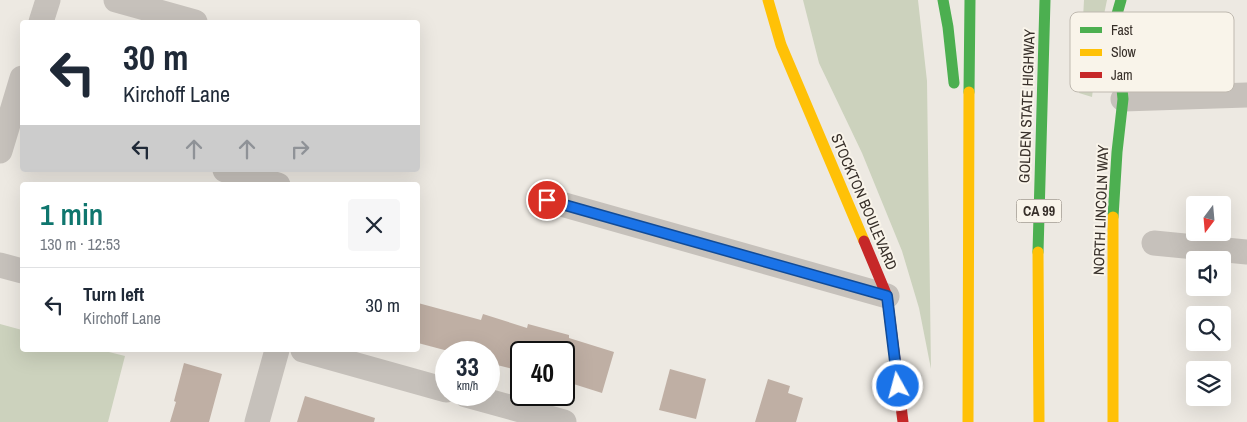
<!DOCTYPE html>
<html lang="en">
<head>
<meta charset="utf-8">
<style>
	:root { --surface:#fff; --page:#f6f6f7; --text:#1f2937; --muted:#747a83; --line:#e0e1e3; --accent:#0f766e }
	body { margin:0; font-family:"Archivo Narrow",sans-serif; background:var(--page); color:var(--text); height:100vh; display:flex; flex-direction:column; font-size:19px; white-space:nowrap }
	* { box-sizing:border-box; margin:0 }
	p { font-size:16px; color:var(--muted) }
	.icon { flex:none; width:28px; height:28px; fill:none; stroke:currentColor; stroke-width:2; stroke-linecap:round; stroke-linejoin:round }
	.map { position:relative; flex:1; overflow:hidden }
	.drawer { position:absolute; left:20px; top:182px; width:400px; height:170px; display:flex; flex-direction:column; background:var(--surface); border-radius:5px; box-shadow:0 5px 20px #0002 }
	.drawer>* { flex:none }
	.guide { position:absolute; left:20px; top:20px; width:400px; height:152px; border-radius:5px; box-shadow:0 5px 20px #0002; background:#fff; color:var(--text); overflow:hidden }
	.needle { width:32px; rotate:196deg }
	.fabs { position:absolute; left:1186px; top:196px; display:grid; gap:10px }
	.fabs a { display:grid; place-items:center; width:45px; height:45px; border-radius:5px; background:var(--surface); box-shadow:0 5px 20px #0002; font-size:25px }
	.speed { position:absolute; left:435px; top:341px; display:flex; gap:10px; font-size:25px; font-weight:700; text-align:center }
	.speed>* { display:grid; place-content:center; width:65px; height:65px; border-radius:50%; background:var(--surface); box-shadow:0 5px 20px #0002; line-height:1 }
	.speed small { font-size:12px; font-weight:400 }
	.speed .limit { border:2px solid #111; border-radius:8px; background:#fff; color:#111 }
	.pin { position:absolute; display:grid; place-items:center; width:42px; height:42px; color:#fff; margin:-21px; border:2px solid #fff; border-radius:50%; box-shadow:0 1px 5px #0007 }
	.me { position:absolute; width:55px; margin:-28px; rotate:353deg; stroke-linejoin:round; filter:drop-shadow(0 0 4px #0008) }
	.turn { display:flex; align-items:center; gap:18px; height:105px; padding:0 20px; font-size:22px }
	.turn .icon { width:65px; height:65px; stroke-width:2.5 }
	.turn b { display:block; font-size:35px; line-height:42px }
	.lanes { display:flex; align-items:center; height:48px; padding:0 20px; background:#0003; justify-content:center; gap:25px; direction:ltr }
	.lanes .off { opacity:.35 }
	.round { display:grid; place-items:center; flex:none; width:52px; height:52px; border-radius:5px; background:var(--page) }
	.summary { display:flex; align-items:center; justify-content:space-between; height:85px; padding:0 20px }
	h1 { font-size:30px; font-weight:600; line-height:38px; color:var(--accent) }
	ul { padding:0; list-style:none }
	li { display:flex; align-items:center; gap:15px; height:75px; padding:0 20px; border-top:1px solid var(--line) }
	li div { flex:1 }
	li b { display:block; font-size:19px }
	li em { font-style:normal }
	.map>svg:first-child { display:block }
	.green { fill:#ccd2bd }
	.building { fill:#bfafa4 }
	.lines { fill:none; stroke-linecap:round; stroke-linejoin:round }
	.street { stroke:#c6c1bb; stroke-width:25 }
	.fast { stroke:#4caf50; stroke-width:11 }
	.slow { stroke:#ffc107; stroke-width:11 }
	.jam { stroke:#c62828; stroke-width:11 }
	.route-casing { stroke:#114b97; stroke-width:12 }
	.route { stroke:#1a73e8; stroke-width:9 }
	.labels { text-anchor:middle; stroke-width:4; stroke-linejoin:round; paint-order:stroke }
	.shield { fill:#f9f4ea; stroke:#716a63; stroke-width:1 }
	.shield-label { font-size:14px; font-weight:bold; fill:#372f29 }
	.street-label { font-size:15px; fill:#372f29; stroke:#f9f4ea }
	.key { fill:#f9f4ea; stroke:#bfb9b0; stroke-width:1 }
	.key-label { font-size:14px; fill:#372f29 }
</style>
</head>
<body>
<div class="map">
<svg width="1247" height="422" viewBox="0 0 1247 422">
	<rect width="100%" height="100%" fill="#ede9e2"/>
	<g class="green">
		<polygon points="803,0 918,0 927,81 931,369 919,308 902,251 862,153 819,63"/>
		<polygon points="1084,0 1107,0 1100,34 1092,97 1079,93"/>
		<polygon points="0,324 22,330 22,350 101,350 125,356 108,422 0,422"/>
	</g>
	<g class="building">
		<polygon points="418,303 481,320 483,314 527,328 528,324 569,335 569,338 614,352 602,393 564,381 564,352 521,352 521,371 489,363 489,352 452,352 418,343"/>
		<polygon points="184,363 222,374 209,422 170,422 176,402 174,401"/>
		<polygon points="670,369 706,379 696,419 659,410"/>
		<polygon points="768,379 790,386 788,393 803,398 796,422 755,422"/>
		<polygon points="305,396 375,418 374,422 297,422"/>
	</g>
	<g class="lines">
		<g class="street">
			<polyline points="116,0 195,22"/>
			<polyline points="41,22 48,0"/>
			<polyline points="1123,99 1247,95"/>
			<polyline points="0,151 22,78"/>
			<polyline points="225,170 278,185"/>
			<polyline points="547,200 887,296"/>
			<polyline points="1154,243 1247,252"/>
			<polyline points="0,265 22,271"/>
			<polyline points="303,350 446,390"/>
			<polyline points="466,395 564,422"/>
			<polyline points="257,422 277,350"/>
		</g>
		<g class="fast">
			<polyline points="943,0 948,27 954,83"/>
			<polyline points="969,92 970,0"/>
			<polyline points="1113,217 1117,152 1123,99 1115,21 1121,0"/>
			<polyline points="1038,252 1045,0"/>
		</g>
		<g class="slow">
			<polyline points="768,0 781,45 864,241"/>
			<polyline points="1038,252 1039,422"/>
			<polyline points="968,422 969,92"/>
			<polyline points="1113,422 1113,217"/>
		</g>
		<polyline class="jam" points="864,241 887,296 903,422"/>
	</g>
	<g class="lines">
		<g class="route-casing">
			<polyline id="route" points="547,200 887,296 898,386"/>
		</g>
		<use href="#route" class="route"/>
	</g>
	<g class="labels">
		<rect class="shield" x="1016.5" y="199.5" width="45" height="23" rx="4"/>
		<g class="shield-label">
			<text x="1039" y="216">CA 99</text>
		</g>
		<g class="street-label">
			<text transform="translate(1027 106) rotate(-88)" y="5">GOLDEN STATE HIGHWAY</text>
			<text transform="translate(864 202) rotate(67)" y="5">STOCKTON BOULEVARD</text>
			<text transform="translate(1101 210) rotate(-88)" y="5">NORTH LINCOLN WAY</text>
		</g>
	</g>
	<rect x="1070" y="12" width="164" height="80" rx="8" class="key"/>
	<rect x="1080" y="27" width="22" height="6" fill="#4caf50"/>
	<rect x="1080" y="49" width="22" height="7" fill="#ffc107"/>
	<rect x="1080" y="72" width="22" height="6" fill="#c62828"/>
	<g class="key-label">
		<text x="1111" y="35">Fast</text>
		<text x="1111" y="57">Slow</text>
		<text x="1111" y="80">Jam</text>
	</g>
</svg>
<div class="fabs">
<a><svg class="needle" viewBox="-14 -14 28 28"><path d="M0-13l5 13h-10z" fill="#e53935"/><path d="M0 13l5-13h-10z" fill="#747a83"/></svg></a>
<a><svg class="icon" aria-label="sound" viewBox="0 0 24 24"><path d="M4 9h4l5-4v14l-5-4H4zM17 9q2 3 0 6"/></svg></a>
<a><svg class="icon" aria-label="search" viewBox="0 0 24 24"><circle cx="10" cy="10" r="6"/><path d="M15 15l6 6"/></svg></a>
<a><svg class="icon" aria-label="layers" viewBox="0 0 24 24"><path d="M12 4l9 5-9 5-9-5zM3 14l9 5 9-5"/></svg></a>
</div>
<div class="speed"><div>33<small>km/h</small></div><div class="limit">40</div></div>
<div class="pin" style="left:547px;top:200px;background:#d93025"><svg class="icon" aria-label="arrive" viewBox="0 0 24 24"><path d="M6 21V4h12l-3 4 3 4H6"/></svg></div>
<svg class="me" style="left:898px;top:386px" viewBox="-20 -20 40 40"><circle r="17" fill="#1a73e8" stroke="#fff" stroke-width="3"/><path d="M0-11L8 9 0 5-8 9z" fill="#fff"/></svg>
<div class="guide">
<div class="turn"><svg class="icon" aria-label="left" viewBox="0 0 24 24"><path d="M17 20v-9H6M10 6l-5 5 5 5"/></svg><div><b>30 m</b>Kirchoff Lane</div></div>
<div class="lanes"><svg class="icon" aria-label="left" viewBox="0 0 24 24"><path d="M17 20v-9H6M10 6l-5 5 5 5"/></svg><svg class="icon off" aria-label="ahead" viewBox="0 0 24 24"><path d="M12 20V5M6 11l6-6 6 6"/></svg><svg class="icon off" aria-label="ahead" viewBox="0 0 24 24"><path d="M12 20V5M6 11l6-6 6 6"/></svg><svg class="icon off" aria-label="right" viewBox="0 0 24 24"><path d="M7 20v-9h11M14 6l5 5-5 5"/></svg></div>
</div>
<section class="drawer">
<div class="summary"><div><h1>1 min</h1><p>130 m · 12:53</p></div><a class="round"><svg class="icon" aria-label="close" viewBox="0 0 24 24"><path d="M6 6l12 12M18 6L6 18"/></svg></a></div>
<ul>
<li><svg class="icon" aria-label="left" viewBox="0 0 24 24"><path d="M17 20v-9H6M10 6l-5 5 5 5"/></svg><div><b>Turn left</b><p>Kirchoff Lane</p></div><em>30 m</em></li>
</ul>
</section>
</div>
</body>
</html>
